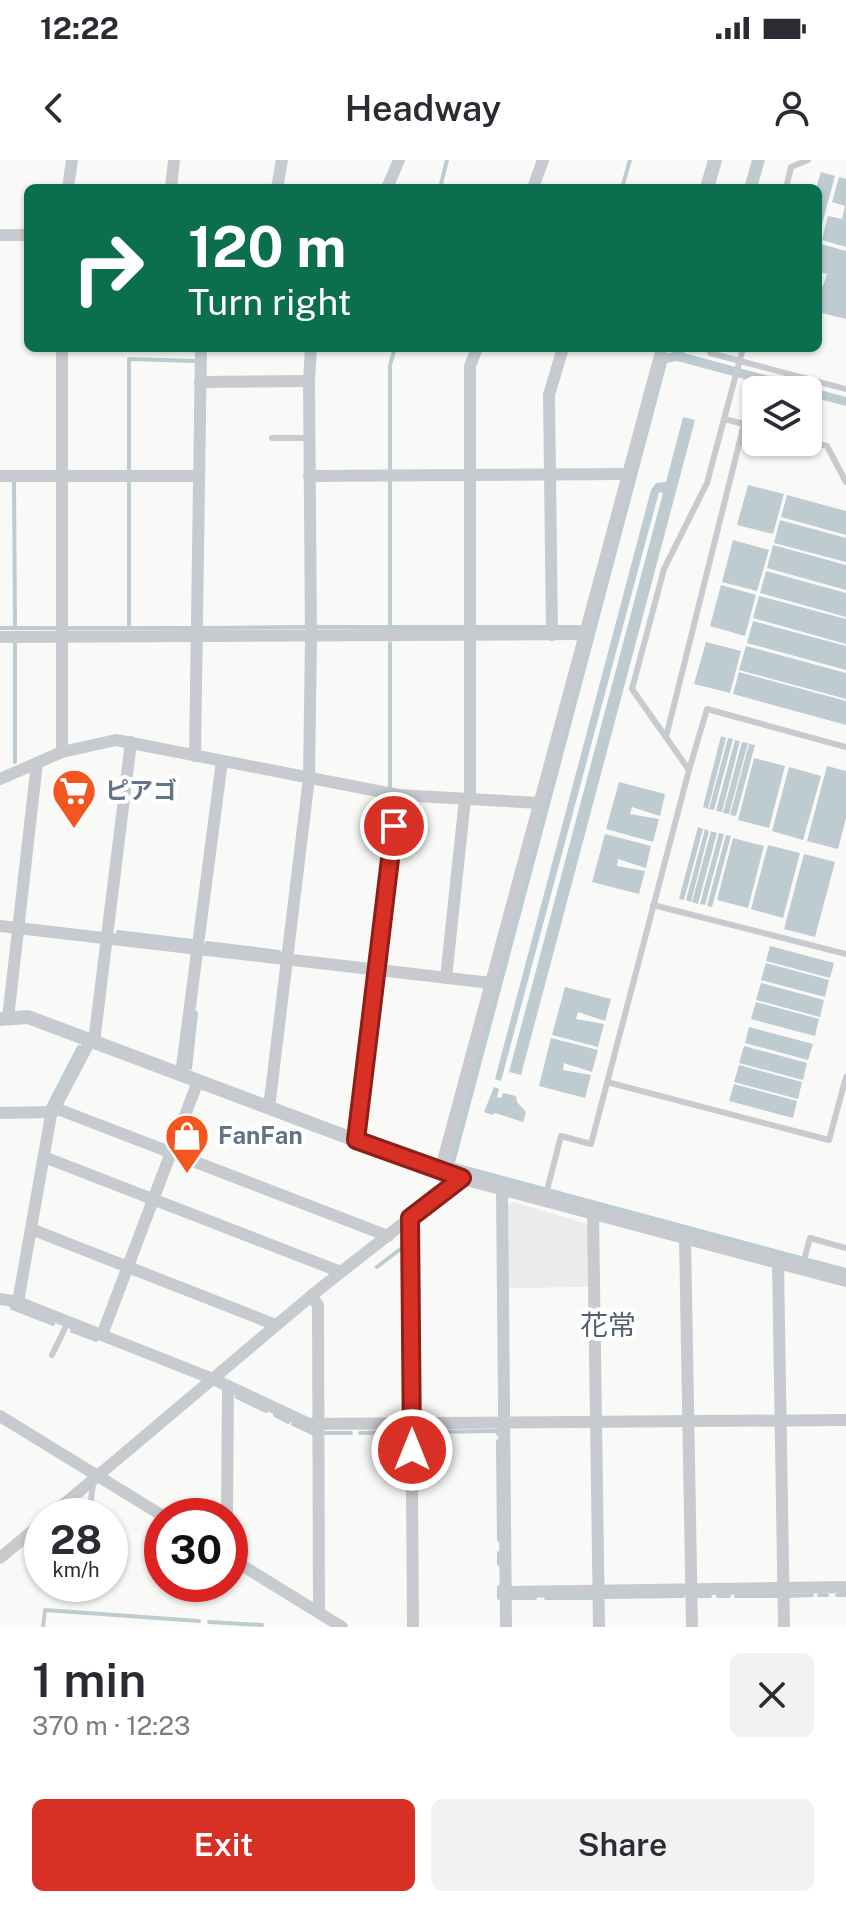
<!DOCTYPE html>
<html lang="en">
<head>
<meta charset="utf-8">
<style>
	:root { --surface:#fff; --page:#f2f2f3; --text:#2b2b33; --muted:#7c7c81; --accent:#d93025 }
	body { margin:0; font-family:"Public Sans","Noto Sans JP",sans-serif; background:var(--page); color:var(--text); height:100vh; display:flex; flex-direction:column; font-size:30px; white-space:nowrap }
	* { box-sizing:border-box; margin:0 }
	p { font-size:26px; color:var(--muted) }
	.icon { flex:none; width:44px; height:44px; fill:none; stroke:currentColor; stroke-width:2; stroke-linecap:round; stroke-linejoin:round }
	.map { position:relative; height:1467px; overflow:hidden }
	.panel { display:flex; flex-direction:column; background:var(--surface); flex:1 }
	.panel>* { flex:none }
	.guide { position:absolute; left:24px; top:24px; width:798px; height:168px; border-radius:12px; box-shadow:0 2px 6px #0004; background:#0b6e4f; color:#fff; overflow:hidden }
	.controls { position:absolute; left:742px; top:216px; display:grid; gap:16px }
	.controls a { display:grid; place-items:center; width:80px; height:80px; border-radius:12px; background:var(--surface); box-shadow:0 2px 6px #0004; font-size:40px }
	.speed { position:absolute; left:24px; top:1338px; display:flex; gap:16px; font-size:40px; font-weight:700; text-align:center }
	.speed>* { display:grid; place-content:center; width:104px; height:104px; border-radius:50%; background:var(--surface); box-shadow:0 2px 6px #0004; line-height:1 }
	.speed small { font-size:20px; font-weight:400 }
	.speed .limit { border:12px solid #d22; background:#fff; color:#111 }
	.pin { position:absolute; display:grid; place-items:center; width:68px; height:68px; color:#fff; margin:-34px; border:4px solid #fff; border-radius:50%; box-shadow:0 2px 8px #0007 }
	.me { position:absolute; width:88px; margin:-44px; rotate:0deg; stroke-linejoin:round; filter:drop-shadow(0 0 6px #0008) }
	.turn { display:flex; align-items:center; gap:28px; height:168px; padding:0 32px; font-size:36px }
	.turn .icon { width:104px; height:104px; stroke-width:2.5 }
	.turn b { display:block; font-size:56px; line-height:68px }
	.round { display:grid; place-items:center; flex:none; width:84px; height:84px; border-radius:12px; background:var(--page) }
	.overview { display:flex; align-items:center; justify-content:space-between; height:136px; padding:0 32px }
	h1 { font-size:48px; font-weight:600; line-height:60px }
	.action { display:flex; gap:16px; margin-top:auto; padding:16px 32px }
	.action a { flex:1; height:92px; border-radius:12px; background:var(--accent); color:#fff; font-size:32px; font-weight:600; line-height:92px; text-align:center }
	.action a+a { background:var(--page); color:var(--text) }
	.status { display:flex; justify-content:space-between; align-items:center; height:56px; padding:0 40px; background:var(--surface); direction:ltr }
	.status svg { height:22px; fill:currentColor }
	header { display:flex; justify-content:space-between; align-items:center; height:104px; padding:0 32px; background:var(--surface); font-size:36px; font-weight:600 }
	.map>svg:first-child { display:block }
	.built { fill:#eaebea }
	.water { fill:#becbd0 }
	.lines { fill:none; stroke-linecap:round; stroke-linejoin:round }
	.stream { stroke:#becbd0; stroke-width:4 }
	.service { stroke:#c7cbcf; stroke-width:6 }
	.minor { stroke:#c7cbcf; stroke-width:12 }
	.tertiary { stroke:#c7cbcf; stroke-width:14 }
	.route-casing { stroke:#8d1f18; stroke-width:20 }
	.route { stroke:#d93025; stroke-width:14 }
	.labels { text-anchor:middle; stroke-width:8; stroke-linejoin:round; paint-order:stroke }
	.poi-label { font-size:24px; font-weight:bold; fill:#627485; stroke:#fff; text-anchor:start }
	.quarter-label { font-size:28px; fill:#54626f; stroke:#fff }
</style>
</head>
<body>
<div class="status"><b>12:22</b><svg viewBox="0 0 49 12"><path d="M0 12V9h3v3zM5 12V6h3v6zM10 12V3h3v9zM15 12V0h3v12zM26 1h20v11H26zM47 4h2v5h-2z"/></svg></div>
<header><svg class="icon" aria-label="back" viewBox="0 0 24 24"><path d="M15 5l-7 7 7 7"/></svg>Headway<svg class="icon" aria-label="person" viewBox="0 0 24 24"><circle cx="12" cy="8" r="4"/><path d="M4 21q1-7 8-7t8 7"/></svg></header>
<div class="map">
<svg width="846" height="1467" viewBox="0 0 846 1467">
	<rect width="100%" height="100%" fill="#f9faf7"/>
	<polygon class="built" points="512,1042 589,1064 589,1127 509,1128 508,1045"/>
	<g class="water">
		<polygon points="752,0 765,0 757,28 744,28"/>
		<polygon points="821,12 835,16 819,75 816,28"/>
		<polygon points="839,17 846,19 846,87 822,80 828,56 842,59 845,46 832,42"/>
		<polygon points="821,84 846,91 846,159 818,152 818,125 823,126 827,114 818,111"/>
		<polygon points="677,188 685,188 684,193 846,237 846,246 808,236 808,230 785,230 677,201 667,203 455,1003 846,1108 846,1115 447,1008 663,195 676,191"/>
		<polygon points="683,257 695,260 521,915 509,912 663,333 659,332 501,921 495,919 651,330 656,323 666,322"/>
		<polygon points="748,325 784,334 773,374 737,365"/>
		<polygon points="787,335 846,351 846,375 781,357"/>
		<polygon points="780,360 846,378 846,402 774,383"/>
		<polygon points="733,380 769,390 757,431 722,422"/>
		<polygon points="773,385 846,405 846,430 767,408"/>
		<polygon points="766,411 846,433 846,457 760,433"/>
		<polygon points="721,425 756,435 745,476 710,466"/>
		<polygon points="759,436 846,459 846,484 753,458"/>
		<polygon points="753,461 846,486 846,510 747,483"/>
		<polygon points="706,482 741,491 730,533 694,524"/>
		<polygon points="746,486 846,513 846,539 739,510"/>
		<polygon points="739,512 846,541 846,565 733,534"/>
		<polygon points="721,576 726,578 708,649 703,647"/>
		<polygon points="728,578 733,579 714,650 709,649"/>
		<polygon points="735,580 740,581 722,652 716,651"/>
		<polygon points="742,582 748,583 729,654 723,653"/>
		<polygon points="749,584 755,585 736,656 730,655"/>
		<polygon points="754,598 785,606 769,668 738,660"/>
		<polygon points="827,606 846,611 846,658 838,689 807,681"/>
		<polygon points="789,607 821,616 803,680 772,671"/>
		<polygon points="619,622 665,634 660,656 632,647 630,654 659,659 653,682 606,669"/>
		<polygon points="698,667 703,669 684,740 679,739"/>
		<polygon points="705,669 709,671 691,742 686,740"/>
		<polygon points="711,671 717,673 698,744 692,742"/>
		<polygon points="719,673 724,674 705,745 700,744"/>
		<polygon points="605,674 651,686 646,708 618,699 617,706 645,711 639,734 592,722"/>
		<polygon points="726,675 731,676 712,747 707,746"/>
		<polygon points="733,678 764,686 748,748 717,740"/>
		<polygon points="768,685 800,693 783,758 751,749"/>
		<polygon points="804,694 835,702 815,777 784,769"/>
		<polygon points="770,786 834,803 830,818 766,801"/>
		<polygon points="766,803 829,820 825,837 761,820"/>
		<polygon points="761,823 824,840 820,857 756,840"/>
		<polygon points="565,827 611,839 605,861 578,852 576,859 604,864 598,887 552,875"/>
		<polygon points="756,842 819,859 815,876 751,859"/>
		<polygon points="749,867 813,884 808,900 745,883"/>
		<polygon points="551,878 598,890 592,912 564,903 563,910 591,915 585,938 539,926"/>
		<polygon points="744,886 807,903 803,920 739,903"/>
		<polygon points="739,905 802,922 798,939 734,922"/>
		<polygon points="734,924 797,941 793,958 729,941"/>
		<polygon points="494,927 499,929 497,937 501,938 503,933 516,936 517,942 526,952 523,962 495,953 492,955 484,952"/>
	</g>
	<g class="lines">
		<g class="stream">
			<polyline points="440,28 447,0"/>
			<polyline points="622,28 630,0"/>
			<polyline points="129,309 129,199 194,201"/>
			<polyline points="390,310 390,205 395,188"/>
			<polyline points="14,321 15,468"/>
			<polyline points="129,321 129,468"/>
			<polyline points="390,321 390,466"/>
			<polyline points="315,467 466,467"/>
			<polyline points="476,467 548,467"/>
			<polyline points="555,467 580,467"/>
			<polyline points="0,468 57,468"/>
			<polyline points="67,468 191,468"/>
			<polyline points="202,468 305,467"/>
			<polyline points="15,602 15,484"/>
			<polyline points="390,627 390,483"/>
			<polyline points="118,772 192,781"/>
			<polyline points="207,783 279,792"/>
			<polyline points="190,908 196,853"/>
			<polyline points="48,947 79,887"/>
			<polyline points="377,1107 407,1084"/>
			<polyline points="12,1148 53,1164"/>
			<polyline points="72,1171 96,1180"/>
			<polyline points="237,1237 266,1251"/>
			<polyline points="275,1255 288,1262"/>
			<polyline points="293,1264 312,1273"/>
			<polyline points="420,1272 498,1271 498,1274"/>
			<polyline points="325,1273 351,1273"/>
			<polyline points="360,1273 405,1272"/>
			<polyline points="498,1281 499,1380"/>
			<polyline points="499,1393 499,1404"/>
			<polyline points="499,1427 499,1438"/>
			<polyline points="819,1435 827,1435"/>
			<polyline points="837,1435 846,1435"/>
			<polyline points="697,1436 710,1436"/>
			<polyline points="718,1436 729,1436"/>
			<polyline points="736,1436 778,1436"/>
			<polyline points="789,1436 812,1435"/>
			<polyline points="604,1437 683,1436"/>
			<polyline points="512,1438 535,1438"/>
			<polyline points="546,1438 593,1438"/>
			<polyline points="209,1462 262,1465"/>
			<polyline points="43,1467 45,1450 199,1461"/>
		</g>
		<g class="service">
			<polyline points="786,28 791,7 808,0"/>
			<polyline points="710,193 846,229"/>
			<polyline points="724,259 756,267"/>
			<polyline points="272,278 308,278"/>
			<polyline points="808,281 827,286 846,322"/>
			<polyline points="666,577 744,264"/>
			<polyline points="689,610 707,549 846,587"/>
			<polyline points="653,745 846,794"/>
			<polyline points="607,922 829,980 846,917"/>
			<polyline points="545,1038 561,976 591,984 689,610 632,529 664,409 707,323 743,188"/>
			<polyline points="802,1108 810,1078 846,1088"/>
			<polyline points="52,1195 68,1162"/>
			<polyline points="89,1356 93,1324"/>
		</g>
		<g class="minor">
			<polyline points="68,28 72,0"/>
			<polyline points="171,28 174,0"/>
			<polyline points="277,28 282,0"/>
			<polyline points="387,28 399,0"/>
			<polyline points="533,28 543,0"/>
			<polyline points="0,75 28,75"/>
			<polyline points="200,222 309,221"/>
			<polyline points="0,316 197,316"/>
			<polyline points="309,316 627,314"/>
			<polyline points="552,475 549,235 563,188"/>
			<polyline points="0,477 584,474"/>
			<polyline points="62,592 62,188"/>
			<polyline points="195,596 201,188"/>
			<polyline points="0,619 62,592 116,580 398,635 539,643"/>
			<polyline points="470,639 470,206 477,188"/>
			<polyline points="0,766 491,823"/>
			<polyline points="446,818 465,639"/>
			<polyline points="8,858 37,603"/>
			<polyline points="94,882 131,582"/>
			<polyline points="181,915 222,601"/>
			<polyline points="55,948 388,1076"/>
			<polyline points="269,948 309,618 311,477 309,221 311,188"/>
			<polyline points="0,953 53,952"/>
			<polyline points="356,980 398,635"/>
			<polyline points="44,997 341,1112 311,1136 318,1145 319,1452"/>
			<polyline points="440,1012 662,188"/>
			<polyline points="502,1028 506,1467"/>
			<polyline points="593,1053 599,1467"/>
			<polyline points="31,1069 276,1165"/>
			<polyline points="685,1077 692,1467"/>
			<polyline points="778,1102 784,1467"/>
			<polyline points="341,1112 410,1058"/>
			<polyline points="0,1139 18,1142 213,1219 309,1264 846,1260"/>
			<polyline points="18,1142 51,955 90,881"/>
			<polyline points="102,1175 198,921"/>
			<polyline points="0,1256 163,1356"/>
			<polyline points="50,1356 311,1136"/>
			<polyline points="227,1356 228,1226"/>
			<polyline points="0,1398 42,1363"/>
			<polyline points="230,1398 342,1467"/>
			<polyline points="505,1432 846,1427"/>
			<polyline points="413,1467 410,1058 462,1018"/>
		</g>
		<g class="tertiary">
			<polyline points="707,28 715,0"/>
			<polyline points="0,859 28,857 440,1012 846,1120"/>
		</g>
	</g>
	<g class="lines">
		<g class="route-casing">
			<polyline id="route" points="394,666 356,980 462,1018 410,1058 412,1290"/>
		</g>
		<use href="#route" class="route"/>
	</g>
	<defs>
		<g id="supermarket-pin" transform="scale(2.3)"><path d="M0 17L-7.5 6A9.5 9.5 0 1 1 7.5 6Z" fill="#f3561e" stroke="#fff"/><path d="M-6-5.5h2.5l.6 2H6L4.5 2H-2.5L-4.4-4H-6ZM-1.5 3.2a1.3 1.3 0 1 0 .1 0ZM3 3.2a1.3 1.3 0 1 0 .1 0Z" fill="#fff"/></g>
		<g id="shop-pin" transform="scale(2.3)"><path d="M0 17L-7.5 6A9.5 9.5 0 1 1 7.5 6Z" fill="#f3561e" stroke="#fff"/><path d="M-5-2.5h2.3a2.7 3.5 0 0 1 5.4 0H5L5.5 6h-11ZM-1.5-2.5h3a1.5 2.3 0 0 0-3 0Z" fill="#fff"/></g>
	</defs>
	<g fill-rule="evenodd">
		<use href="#supermarket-pin" x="74" y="631"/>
		<use href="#shop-pin" x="187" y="976"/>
	</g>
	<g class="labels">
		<g class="poi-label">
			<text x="105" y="639">ピアゴ</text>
			<text x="218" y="984">FanFan</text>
		</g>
		<g class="quarter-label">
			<text x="608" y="1175">花常</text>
		</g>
	</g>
</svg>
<div class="controls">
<a><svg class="icon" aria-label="layers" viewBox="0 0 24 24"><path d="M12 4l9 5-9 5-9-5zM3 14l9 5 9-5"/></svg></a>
</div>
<div class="speed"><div>28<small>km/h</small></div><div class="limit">30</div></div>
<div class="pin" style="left:394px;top:666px;background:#d93025"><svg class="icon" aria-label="arrive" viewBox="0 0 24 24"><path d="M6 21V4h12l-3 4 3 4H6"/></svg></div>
<svg class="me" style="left:412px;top:1290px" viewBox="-20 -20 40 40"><circle r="17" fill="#d93025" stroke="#fff" stroke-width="3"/><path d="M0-11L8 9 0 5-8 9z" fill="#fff"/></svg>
<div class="guide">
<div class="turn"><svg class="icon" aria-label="right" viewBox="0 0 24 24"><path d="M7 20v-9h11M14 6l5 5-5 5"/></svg><div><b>120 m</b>Turn right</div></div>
</div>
</div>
<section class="panel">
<div class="overview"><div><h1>1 min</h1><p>370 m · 12:23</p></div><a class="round"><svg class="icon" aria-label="close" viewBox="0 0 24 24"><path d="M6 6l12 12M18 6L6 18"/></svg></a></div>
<div class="action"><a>Exit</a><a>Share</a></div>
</section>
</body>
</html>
